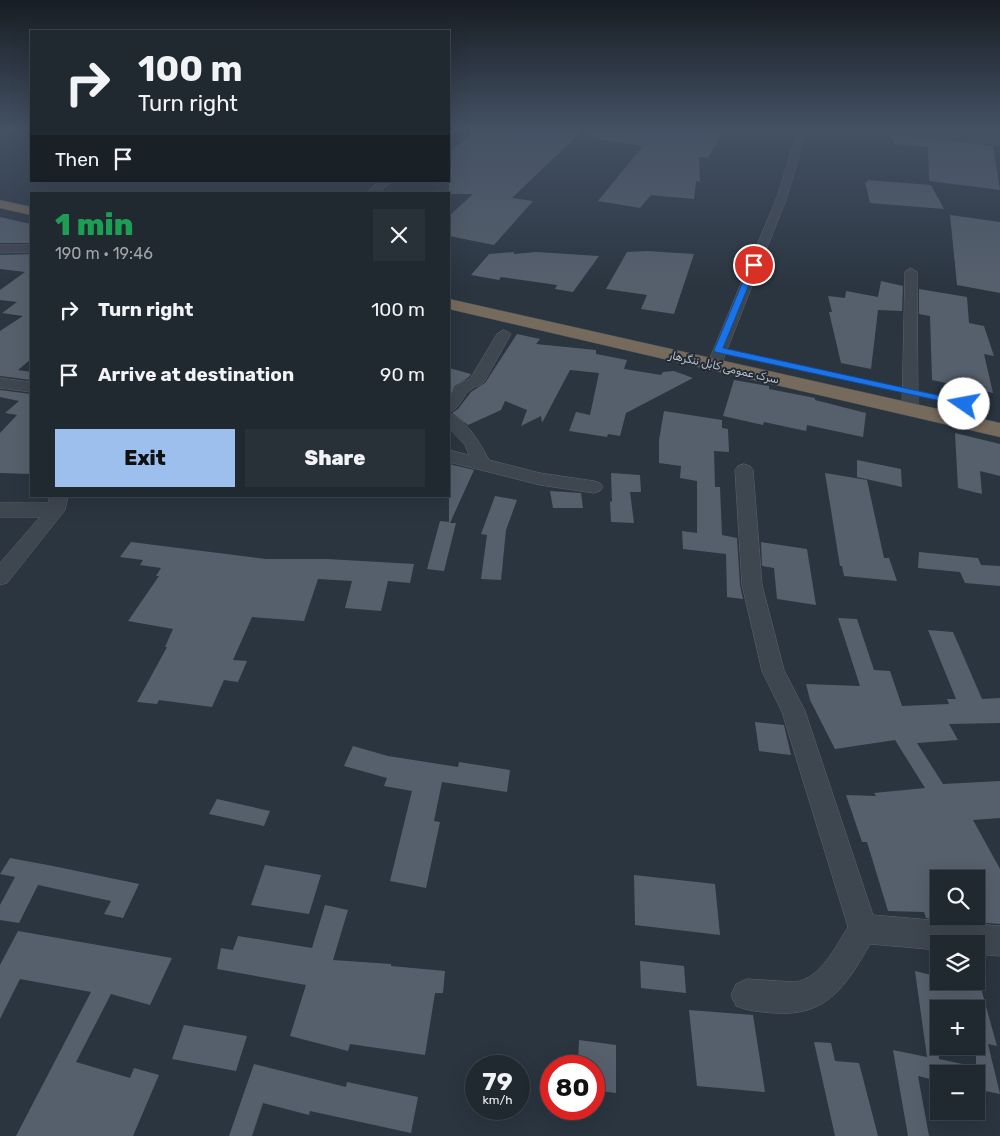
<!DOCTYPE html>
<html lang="en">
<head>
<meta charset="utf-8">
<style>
	:root { --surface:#202830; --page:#283038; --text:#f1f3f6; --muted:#a2a6ab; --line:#3d444c; --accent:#9dbfee }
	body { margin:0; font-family:Rubik,"Noto Sans Arabic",sans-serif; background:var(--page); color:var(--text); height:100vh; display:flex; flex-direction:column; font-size:19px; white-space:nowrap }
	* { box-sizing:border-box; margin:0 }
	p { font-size:16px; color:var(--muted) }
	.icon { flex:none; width:28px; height:28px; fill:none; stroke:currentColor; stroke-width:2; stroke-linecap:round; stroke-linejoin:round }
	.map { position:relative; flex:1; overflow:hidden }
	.sheet { position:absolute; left:30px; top:192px; width:420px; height:305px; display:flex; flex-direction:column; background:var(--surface); border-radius:0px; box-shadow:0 5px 20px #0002,0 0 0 1px var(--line) }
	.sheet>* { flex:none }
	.banner { position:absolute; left:30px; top:30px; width:420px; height:152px; border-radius:0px; box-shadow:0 5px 20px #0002,0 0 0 1px var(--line); background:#202830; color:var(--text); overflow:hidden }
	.tools { position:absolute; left:930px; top:870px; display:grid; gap:10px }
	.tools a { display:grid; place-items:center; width:55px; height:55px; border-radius:0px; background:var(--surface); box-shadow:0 5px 20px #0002,0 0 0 1px var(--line); font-size:25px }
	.speed { position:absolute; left:465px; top:1055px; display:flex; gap:10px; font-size:25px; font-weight:700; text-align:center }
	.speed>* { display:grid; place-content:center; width:65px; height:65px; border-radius:50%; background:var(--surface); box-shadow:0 5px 20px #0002,0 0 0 1px var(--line); line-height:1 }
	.speed small { font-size:12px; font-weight:400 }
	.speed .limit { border:8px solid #d22; background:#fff; color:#111 }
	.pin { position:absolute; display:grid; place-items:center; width:42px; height:42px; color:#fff; margin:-21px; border:2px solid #fff; border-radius:50%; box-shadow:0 1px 5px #0007 }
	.me { position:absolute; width:55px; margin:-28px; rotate:282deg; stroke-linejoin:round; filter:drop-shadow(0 0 4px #0008) }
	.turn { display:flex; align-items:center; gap:18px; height:105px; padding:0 25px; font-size:22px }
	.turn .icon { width:65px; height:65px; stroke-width:2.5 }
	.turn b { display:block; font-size:35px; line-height:42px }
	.then { display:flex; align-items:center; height:48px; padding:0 25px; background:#0003; gap:10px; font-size:19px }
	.round { display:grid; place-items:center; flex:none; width:52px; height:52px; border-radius:0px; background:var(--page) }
	.overview { display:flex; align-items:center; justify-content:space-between; height:85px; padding:0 25px }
	h1 { font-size:30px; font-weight:800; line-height:38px; color:#1e9e55 }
	.action { display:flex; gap:10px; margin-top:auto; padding:10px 25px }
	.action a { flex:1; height:58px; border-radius:0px; background:var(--accent); color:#111; font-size:20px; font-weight:800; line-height:58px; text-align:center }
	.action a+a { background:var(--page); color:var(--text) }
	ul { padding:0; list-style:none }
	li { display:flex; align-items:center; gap:15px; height:65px; padding:0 25px }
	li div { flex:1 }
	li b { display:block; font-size:19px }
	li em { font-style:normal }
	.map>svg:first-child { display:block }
	.building { fill:#56606d }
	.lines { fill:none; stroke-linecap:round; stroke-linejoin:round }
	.minor-casing { stroke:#5c646e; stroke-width:1 }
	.highway-casing { stroke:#49515b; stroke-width:1 }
	.minor { fill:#3e4650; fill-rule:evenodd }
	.highway { fill:#766a5c; fill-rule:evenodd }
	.route { fill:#1a73e8; stroke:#114b97 }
	.labels { text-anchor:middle; stroke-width:4; stroke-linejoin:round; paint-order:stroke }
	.far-street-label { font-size:11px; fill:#bbc2ca; stroke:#232b36 }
</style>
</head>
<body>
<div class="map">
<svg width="1000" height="1136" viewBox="0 0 1000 1136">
	<rect width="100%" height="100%" fill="#2a3540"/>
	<g class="building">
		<polygon points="480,128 585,128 512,198 533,201 494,245 449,236 449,216 473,194 449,194 449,152"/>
		<polygon points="591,128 725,128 708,158 699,157 700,182 696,181 694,199 651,195 640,208 598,201 643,146 590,138"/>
		<polygon points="933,128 961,128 991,132 992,136"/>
		<polygon points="888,129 893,133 993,146 1000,190 929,181 928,147 894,144"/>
		<polygon points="867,180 931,185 944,209 870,203 865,182 868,182"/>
		<polygon points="950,215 1000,222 1000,293 957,285"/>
		<polygon points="0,217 31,224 31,243 0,243"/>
		<polygon points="647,251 694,254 674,314 641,309 647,295 606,289 627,252"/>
		<polygon points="514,252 514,254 536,252 599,256 573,292 555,289 557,285 501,277 499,280 471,275 489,254"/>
		<polygon points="31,254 31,359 18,370 31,372 31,380 0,376 0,331 23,316 2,313 17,302 0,300 0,290 25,272 0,269 0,255"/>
		<polygon points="881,281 903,286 902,311 878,310 871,369 841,363 829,312 832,312 828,296 845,298 846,291 878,297"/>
		<polygon points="919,289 967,297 969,323 984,326 994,356 984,354 993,393 932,380 930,316 919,314"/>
		<polygon points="517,334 540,339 536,344 596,350 596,354 627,360 624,369 661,375 663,372 674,371 693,378 626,413 620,436 608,434 607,437 569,431 576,412 590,415 599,373 570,370 542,423 541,416 521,426 527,410 505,401 501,410 468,425 452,413 458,409 471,392 485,383"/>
		<polygon points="449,368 471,374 469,377 455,386 449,397"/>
		<polygon points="734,380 769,386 769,389 815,398 815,400 866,413 863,437 807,425 806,431 764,422 763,425 723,416"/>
		<polygon points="0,390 31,394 31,474 0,473 0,433 17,415 5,413 19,401 0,397"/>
		<polygon points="664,411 722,420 722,428 728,429 729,452 714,451 715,487 720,487 722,535 737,538 740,585 743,599 727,597 726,554 683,549 682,531 697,533 697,481 680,478 681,466 659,463 659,440"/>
		<polygon points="955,433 1000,444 1000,476 980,471 982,494 958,488"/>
		<polygon points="857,460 901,469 902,487 857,477"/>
		<polygon points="449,464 474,470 450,523 456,523 444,571 427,569 440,521 449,522"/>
		<polygon points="611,473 640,475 641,492 630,492 634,523 611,522 610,501 612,502"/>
		<polygon points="825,473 867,480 884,558 889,558 897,581 844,576 842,566 840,566"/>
		<polygon points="550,491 581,493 583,508 553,508"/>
		<polygon points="495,496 517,500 506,530 501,580 481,579 487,535 481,534"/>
		<polygon points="131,542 266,559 327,559 414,564 410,583 388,581 381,611 345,608 352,581 318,579 304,621 252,617 233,660 247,661 238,682 224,680 212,707 159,700 157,704 137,702 167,647 165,647 173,629 128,621 159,576 156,576 161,568 140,565 143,560 120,557"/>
		<polygon points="761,542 807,549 816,605 777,599 774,568 762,566"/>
		<polygon points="919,552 978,558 981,565 1000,566 1000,586 965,583 960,572 918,568"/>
		<polygon points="838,618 857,619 874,670 890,671 902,706 949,704 947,699 956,699 928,630 953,632 982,699 1000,698 1000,723 949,724 958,740 917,743 943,784 1000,781 1000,818 973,820 1000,869 1000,924 976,922 976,879 939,879 939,919 926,918 924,912 888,911 867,842 862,842 846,795 876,796 874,793 925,788 895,740 835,749 810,700 806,684 860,686"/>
		<polygon points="755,722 784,725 791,755 759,751"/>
		<polygon points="353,746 388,756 458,767 459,762 510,770 507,792 442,782 434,821 440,822 426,888 390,881 412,791 384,786 387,778 344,766"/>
		<polygon points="217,799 270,811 264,826 209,814"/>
		<polygon points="10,858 53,866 139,884 123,918 104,914 111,901 38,885 19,923 0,920 0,905 15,877 0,874"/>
		<polygon points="265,865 321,875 309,914 251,905"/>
		<polygon points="634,875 715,884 720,935 635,925"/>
		<polygon points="325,905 348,910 333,960 391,964 391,966 445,971 443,993 435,993 425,1055 350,1044 348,1051 290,1036 306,985 217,969 221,948 233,950 238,936 312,948"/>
		<polygon points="18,931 172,958 150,1005 111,994 76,1062 130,1078 134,1068 159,1075 133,1136 16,1136 91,992 20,979 0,1019 0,965"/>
		<polygon points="640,961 684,966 686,993 641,988"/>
		<polygon points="915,971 939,977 939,981 979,981 997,1046 988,1044 1000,1094 976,1089 976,1009 939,1009 939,1059 972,1066 971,1074 939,1074 939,1081 918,1076 929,1136 908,1136 893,1050 927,1057"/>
		<polygon points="689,1010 753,1015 765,1092 697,1086"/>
		<polygon points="184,1025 247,1036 236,1071 172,1059"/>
		<polygon points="579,1040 616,1045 616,1093 594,1090 594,1066 578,1066"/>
		<polygon points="814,1042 831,1043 835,1061 859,1063 878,1136 835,1136"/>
		<polygon points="254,1064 346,1087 347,1082 418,1097 411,1133 310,1111 309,1115 263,1103 252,1136 229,1136"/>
	</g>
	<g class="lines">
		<g class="minor-casing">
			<g id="minor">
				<polygon points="3,128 23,128 9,132 0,138 0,131"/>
				<polygon points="452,128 462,128 449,138 449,131"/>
				<polygon points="799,128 807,128 787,197 721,365 719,368 709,368 707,365 777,197"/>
				<polygon points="889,128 916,128 1000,139 1000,145 893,131"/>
				<polygon points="380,181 392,181 377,194 365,194"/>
				<polygon points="0,245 31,245 31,252 0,253"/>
				<polygon points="911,268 917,272 918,410 916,413 904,413 902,410 905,272"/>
				<path d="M504,330L511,334L484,382C480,387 477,385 473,388C462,394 461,409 449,412C449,395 453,384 470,379L497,334Z"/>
				<polygon points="0,378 31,382 31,392 0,388"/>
				<path d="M449,414C466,418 481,445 489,460L540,473L594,481L600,483L603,487L600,491L594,493L540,485L449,462V450L469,455L465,445L449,428Z"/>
				<path d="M744,464L750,466L753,470L762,585L784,670L805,711L873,915L1000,926V956L976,954V944H939V950L870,944C846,986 827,1017 774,1013C761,1012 748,1011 736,1006L731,995L736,984L747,979L795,982C820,979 836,946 848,927L782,712L762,671L742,585L735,470L738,466Z"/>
				<polygon points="50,496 68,496 65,510 7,583 0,585 0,563 40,517 0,517 0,503 48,503"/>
			</g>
		</g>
		<g class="highway-casing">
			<g id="highway">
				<polygon points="0,200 31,207 31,215 0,208"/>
				<polygon points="449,299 1000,423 1000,437 449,309"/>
			</g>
		</g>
		<use href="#minor" class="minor"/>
		<use href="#highway" class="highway"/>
	</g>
	<linearGradient id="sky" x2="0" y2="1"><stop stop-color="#171d23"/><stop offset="0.45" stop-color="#445164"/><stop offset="1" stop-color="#445164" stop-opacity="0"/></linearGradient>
	<rect width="1000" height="287" fill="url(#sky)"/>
	<polygon class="route" points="754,263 757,265 723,348 964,401 969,404 964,406 715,352 714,350 750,265"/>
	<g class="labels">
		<g class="far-street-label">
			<text transform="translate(724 367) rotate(13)" y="4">سرک عمومی کابل ننگرهار</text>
		</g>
	</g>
</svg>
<div class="tools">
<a><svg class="icon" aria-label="search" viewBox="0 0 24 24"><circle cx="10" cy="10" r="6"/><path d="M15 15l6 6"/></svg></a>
<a><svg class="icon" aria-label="layers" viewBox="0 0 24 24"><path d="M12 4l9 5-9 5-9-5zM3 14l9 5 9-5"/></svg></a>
<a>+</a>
<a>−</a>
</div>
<div class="speed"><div>79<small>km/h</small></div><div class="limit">80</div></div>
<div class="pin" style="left:754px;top:265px;background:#d93025"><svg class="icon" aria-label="arrive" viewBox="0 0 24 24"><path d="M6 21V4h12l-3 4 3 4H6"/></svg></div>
<svg class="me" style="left:964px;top:404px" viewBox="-20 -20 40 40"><circle r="19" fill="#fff"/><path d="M0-13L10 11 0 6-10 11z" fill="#1a73e8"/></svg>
<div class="banner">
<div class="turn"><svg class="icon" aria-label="right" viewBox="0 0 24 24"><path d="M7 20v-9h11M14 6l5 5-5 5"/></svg><div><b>100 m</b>Turn right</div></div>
<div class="then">Then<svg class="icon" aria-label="arrive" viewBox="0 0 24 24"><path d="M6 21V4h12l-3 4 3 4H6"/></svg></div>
</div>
<section class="sheet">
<div class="overview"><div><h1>1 min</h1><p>190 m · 19:46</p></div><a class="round"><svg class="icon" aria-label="close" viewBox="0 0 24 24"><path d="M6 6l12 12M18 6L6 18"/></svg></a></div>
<ul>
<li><svg class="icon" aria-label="right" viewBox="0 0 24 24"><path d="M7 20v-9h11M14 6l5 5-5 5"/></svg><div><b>Turn right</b></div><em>100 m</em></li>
<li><svg class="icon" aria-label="arrive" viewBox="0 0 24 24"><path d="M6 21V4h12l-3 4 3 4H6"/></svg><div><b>Arrive at destination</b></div><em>90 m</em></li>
</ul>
<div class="action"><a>Exit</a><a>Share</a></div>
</section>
</div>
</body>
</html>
